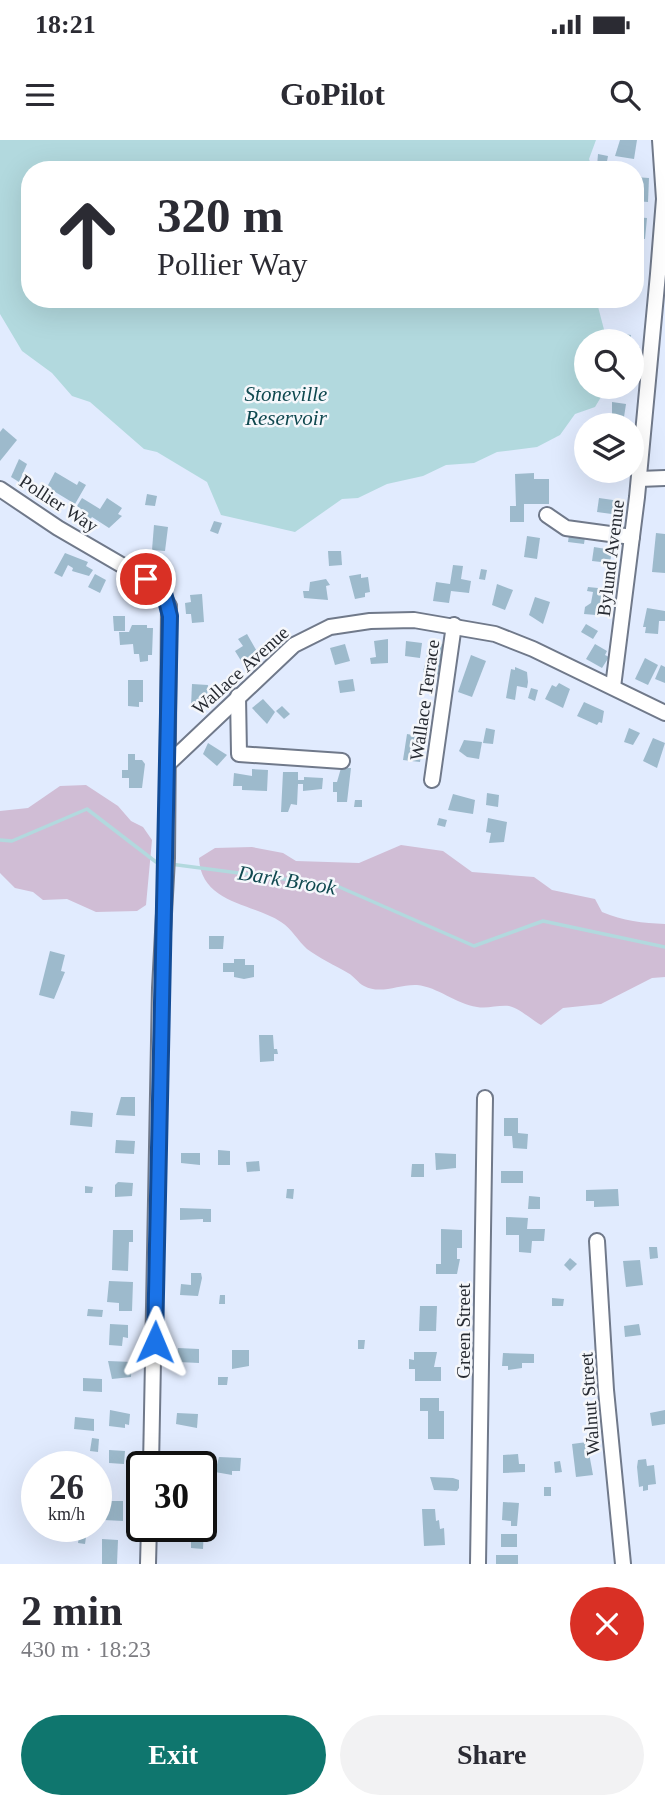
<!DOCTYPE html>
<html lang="en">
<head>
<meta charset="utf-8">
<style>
	:root { --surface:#fff; --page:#f2f2f3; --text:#2b2b33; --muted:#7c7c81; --accent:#0f766e }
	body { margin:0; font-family:Georgia,serif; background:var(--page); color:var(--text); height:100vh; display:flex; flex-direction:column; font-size:26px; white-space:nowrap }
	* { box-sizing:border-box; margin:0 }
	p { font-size:23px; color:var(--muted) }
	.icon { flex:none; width:38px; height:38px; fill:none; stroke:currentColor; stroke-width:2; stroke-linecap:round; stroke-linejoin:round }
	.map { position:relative; height:1424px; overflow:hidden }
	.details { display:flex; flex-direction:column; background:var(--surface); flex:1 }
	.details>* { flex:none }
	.guide { position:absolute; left:21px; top:21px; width:623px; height:147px; border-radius:28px; box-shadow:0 7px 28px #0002; background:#fff; color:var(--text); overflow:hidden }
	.controls { position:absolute; left:574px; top:189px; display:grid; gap:14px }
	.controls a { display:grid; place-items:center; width:70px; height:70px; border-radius:50%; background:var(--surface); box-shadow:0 7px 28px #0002; font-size:35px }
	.speed { position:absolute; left:21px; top:1311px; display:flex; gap:14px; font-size:35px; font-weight:700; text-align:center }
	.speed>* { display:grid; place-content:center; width:91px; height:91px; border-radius:50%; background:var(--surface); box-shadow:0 7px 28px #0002; line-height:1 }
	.speed small { font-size:18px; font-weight:400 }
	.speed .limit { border:4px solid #111; border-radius:10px; background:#fff; color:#111 }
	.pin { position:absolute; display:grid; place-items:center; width:60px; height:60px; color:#fff; margin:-30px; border:4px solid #fff; border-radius:50%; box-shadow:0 2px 7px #0007 }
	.me { position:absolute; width:77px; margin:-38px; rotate:1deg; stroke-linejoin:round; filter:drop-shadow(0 0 5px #0008) }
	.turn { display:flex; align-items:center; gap:24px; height:147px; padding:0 21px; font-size:32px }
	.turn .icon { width:91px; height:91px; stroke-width:2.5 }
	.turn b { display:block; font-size:49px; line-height:60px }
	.round { display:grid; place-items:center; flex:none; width:74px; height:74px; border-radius:37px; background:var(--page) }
	.summary { display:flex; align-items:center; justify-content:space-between; height:119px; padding:0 21px }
	h1 { font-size:42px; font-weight:700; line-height:52px }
	.primary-button { display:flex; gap:14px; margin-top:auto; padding:14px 21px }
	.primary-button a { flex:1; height:80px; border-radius:42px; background:var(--accent); color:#fff; font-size:28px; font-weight:700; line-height:80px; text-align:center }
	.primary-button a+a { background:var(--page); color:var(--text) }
	.status { display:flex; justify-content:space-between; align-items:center; height:49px; padding:0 35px; background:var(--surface); direction:ltr }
	.status svg { height:19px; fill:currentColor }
	header { display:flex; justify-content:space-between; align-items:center; height:91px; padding:0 21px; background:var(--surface); font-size:32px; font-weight:700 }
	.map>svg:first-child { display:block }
	.green { fill:#d0bdd5 }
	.water { fill:#b2d9de }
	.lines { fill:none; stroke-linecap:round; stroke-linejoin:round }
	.stream { stroke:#b2d9de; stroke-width:3.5 }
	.building { fill:#9dbacc }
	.minor-casing { stroke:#70798a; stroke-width:18 }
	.minor { stroke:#fff; stroke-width:14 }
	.route-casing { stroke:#114b97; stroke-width:18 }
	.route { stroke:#1a73e8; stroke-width:12 }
	.labels { text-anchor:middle; stroke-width:5; stroke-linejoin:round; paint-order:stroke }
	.street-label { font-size:19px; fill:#272b32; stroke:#f5f7fb }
	.water-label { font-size:21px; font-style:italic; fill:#0f484f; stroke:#f5f7fb }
</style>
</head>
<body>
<div class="status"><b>18:21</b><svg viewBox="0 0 49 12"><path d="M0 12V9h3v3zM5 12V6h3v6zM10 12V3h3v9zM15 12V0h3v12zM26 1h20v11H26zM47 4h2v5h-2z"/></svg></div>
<header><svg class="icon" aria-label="menu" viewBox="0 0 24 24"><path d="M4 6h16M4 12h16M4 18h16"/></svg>GoPilot<svg class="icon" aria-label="search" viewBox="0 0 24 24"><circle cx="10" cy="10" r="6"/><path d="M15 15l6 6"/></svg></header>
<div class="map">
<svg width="665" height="1424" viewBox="0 0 665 1424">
	<rect width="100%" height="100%" fill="#e1ebfe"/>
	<g class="green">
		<polygon points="86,645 118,666 131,681 143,687 152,700 146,765 137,771 96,772 67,759 43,760 33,752 15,748 0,733 0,671 28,668 60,646"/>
		<path d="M401,705L443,711L472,732L534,737L552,750L595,759L602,772C623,781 643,783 665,784V837L652,838L601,864L563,868L541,885C532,880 519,868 509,866C498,865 487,869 477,867C456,864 438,847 417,845C399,844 381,855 364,846C358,843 354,836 348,833C336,826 319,818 307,809C298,801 292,789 281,782C253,763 201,764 199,718L215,708L252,707L283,713L296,721L359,723Z"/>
	</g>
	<polygon class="water" points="0,0 596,0 589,19 593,30 30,30 30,159 596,159 607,201 586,201 586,247 607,247 595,267 575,274 560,295 537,307 497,312 474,323 446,325 423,336 387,344 358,358 342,359 295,392 221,375 207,342 157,312 144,309 90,262 72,256 52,233 22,211 0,174"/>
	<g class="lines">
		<g class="stream">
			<polyline points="0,700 12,701 87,669 156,722 162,723"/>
			<polyline points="170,724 337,746 474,806 543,781 665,807"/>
		</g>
	</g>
	<g class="building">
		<polygon points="620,0 637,0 634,19 615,16"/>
		<polygon points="598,14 608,16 606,27 597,26"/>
		<polygon points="635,37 649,38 648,62 635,61"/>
		<polygon points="635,77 647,78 645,99 635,98"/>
		<polygon points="617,193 631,195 630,200 616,200"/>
		<polygon points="632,207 640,207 634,230 632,229"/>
		<polygon points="612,262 626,264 624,277 612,276"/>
		<polygon points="3,288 17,300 0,321 0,292"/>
		<polygon points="19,319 27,324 19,342 11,337"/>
		<polygon points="55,332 77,345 79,341 86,345 75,364 47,347"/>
		<polygon points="534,333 534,339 549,339 549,364 524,364 524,382 510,382 510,366 516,366 515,334"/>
		<polygon points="147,354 157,356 155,366 145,365"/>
		<polygon points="82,358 100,369 107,358 122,368 118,374 122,376 109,388 92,377 89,381 78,373 81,369 77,366"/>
		<polygon points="599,358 620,361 619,375 597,372"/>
		<polygon points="214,381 222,383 218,394 210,391"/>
		<polygon points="154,385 168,387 165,411 152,410"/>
		<polygon points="656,393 665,394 665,433 652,432"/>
		<polygon points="569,395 585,397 584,404 568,402"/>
		<polygon points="527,396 540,398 537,419 524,417"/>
		<polygon points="594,407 612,410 610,423 592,421"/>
		<polygon points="328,411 341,411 342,425 329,426"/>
		<polygon points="65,413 88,422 86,426 93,430 89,436 72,431 73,428 68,425 62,437 54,433"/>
		<polygon points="453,425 463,426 461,439 471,441 469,453 451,451 449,463 433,461 436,442 450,444"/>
		<polygon points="481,429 487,430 485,440 479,439"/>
		<polygon points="95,434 106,440 100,453 88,447"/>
		<polygon points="361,434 361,438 368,437 370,452 365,453 365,457 355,459 349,436"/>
		<polygon points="326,439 330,445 326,446 328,460 304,458 303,451 309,451 310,442"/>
		<polygon points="497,444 513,450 505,470 492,465"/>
		<polygon points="588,447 608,449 605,469 597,468 596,475 584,474 585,467 591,463 593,452 587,451"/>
		<polygon points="202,454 204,482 192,483 191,474 186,474 185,463 191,462 190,455"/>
		<polygon points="535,457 550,462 543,484 529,475"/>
		<polygon points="647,468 665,471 665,481 659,481 658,494 645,493 646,487 643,487"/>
		<polygon points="113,476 125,476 125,491 114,491"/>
		<polygon points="586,484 598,491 593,499 581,492"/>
		<polygon points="132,485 147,485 147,488 153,488 152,515 148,515 148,521 140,522 139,514 134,514 133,504 120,505 119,492 129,492"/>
		<polygon points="247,494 259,515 243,524 235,511 243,506 238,499"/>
		<polygon points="388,499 388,523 371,524 370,518 376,517 374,501"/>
		<polygon points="406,501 422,503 420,518 405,516"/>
		<polygon points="430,502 443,504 440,535 423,532"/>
		<polygon points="345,504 350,521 335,525 330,508"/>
		<polygon points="595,504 607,511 605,515 609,517 602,528 586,519"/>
		<polygon points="471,515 486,521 472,557 458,552"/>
		<polygon points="645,518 658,525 648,545 635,539"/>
		<polygon points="661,525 665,527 665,543 655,539"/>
		<polygon points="515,527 527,532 528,542 527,548 517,546 515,560 506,558 511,529 515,530"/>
		<polygon points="353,539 355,551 340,553 338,541"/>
		<polygon points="128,540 143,540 143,562 139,562 139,567 128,566"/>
		<polygon points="559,543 570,549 563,568 545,559 552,545 556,547"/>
		<polygon points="192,544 208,545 206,568 191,566"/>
		<polygon points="531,548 538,550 535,561 528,558"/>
		<polygon points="263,559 275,572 267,584 252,568"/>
		<polygon points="584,562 604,571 602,583 599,582 597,585 577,576"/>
		<polygon points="282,566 290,574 284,579 276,571"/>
		<polygon points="486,588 495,590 493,604 483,603"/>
		<polygon points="629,588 640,593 633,605 624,602"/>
		<polygon points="407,594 424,597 420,622 403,620"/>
		<polygon points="653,598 665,603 657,628 643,621"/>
		<polygon points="464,600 482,602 479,619 467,617 459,611"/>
		<polygon points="208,603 227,615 217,626 203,614"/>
		<polygon points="128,614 135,614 135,620 142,620 145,624 142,648 129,648 129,638 122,638 122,630 128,630"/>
		<polygon points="341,628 351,628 347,662 337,662 337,652 333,652 333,642 337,642"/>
		<polygon points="252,629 268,630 267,651 242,650 242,646 233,646 234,633 252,636"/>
		<polygon points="283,632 298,632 298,640 304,640 304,637 323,638 322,649 303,651 303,644 298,644 297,665 291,664 288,672 281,672"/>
		<polygon points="487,653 499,655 498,667 486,665"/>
		<polygon points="453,654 475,660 473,674 448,670"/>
		<polygon points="355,660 362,660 362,667 354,667"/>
		<polygon points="439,678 447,680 445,687 437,685"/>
		<polygon points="488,678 507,682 504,702 489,703 491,693 486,692"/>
		<polygon points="209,796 224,796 223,809 209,809"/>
		<polygon points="50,811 65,815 61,831 65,832 54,859 39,855"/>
		<polygon points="234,819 245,819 245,825 254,825 254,837 244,839 234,837 234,832 223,832 223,823 234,823"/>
		<polygon points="259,895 273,895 274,909 277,909 278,914 274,914 274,921 260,922"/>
		<polygon points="121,957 135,957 135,976 116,975"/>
		<polygon points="71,971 93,973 92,987 70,985"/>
		<polygon points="504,978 518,978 518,993 528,994 527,1009 513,1008 512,996 504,996"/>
		<polygon points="116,1000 135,1001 134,1014 115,1013"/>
		<polygon points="218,1010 230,1011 230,1025 218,1025"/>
		<polygon points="181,1013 200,1013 200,1025 181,1023"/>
		<polygon points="435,1013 456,1014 456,1028 436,1030"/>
		<polygon points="259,1021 260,1031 247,1032 246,1022"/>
		<polygon points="412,1024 424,1024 424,1037 411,1037"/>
		<rect x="501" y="1031" width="22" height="12"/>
		<polygon points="118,1042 133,1043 132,1056 115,1057 115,1045"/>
		<polygon points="85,1046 93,1047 92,1053 85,1053"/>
		<polygon points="287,1049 294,1049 293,1059 286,1058"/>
		<polygon points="618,1049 619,1066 594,1067 594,1061 586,1061 586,1050"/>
		<polygon points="529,1056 540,1057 540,1069 528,1069"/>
		<polygon points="180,1068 211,1069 211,1082 203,1082 203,1079 180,1080"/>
		<polygon points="506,1077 528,1078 527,1089 545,1089 544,1101 532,1101 531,1113 519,1112 519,1095 506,1095"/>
		<polygon points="441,1089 462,1090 462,1108 457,1108 457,1119 460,1119 457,1134 436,1134 436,1124 441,1124"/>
		<polygon points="113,1090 133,1090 133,1102 129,1102 128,1131 112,1130"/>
		<polygon points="649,1107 657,1107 658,1118 650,1119"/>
		<polygon points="570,1118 577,1124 570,1131 564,1125"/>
		<polygon points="640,1120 643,1145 626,1147 623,1121"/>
		<polygon points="191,1133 201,1133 202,1138 198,1156 180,1155 181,1144 191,1145"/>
		<polygon points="109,1141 133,1142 132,1171 119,1171 119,1163 107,1162"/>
		<polygon points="220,1155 225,1155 225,1164 219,1164"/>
		<polygon points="552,1158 564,1159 563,1166 552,1166"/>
		<polygon points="420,1166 437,1166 436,1191 419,1191"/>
		<polygon points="88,1169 103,1170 102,1177 87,1176"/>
		<polygon points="110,1184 128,1185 128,1198 123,1197 122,1206 109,1205"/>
		<polygon points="639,1184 641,1195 625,1197 624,1186"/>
		<polygon points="358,1200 365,1200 364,1209 358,1209"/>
		<polygon points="178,1208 199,1209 199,1223 178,1222"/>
		<polygon points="232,1210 249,1210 249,1226 232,1229"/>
		<polygon points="414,1212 437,1212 434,1227 441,1227 441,1241 415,1241 415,1229 409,1229 409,1219 414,1220"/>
		<polygon points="503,1213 534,1214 534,1223 522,1223 522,1228 508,1230 508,1226 502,1226"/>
		<polygon points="108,1221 132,1222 131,1237 112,1239"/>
		<polygon points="218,1237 228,1237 227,1245 218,1245"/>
		<polygon points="83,1238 102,1239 102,1252 83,1251"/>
		<polygon points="420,1258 439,1258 439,1271 444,1271 444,1299 428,1299 428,1271 420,1271"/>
		<polygon points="110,1270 130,1274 129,1285 125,1284 125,1288 109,1286"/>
		<polygon points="665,1270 665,1284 652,1286 650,1273"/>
		<polygon points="177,1273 198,1274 197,1288 176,1284"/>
		<polygon points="75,1277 94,1279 94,1291 74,1289"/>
		<polygon points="92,1298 99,1299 98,1312 90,1311"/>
		<polygon points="587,1302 593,1335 576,1337 572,1304"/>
		<polygon points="109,1310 125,1311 124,1324 109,1323"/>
		<rect x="184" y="1313" width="15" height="13"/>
		<polygon points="518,1314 519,1324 525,1324 525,1332 503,1333 503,1315"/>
		<polygon points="219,1317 241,1318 240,1331 232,1331 232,1335 215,1332"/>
		<polygon points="646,1319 647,1326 654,1325 656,1344 648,1345 648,1350 643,1351 643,1346 639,1347 637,1327 638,1320"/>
		<polygon points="560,1321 562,1332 555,1333 554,1322"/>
		<polygon points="430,1337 453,1338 459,1340 459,1348 457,1351 434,1350"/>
		<rect x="544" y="1347" width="7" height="9"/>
		<polygon points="108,1361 123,1361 123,1381 104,1380"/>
		<polygon points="503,1362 519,1363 517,1386 511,1386 511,1381 502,1380"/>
		<polygon points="422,1369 435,1369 436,1381 439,1380 440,1389 444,1388 445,1405 424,1406"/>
		<polygon points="178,1386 204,1388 203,1409 191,1408 191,1398 177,1398"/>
		<rect x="501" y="1394" width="16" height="13"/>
		<polygon points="79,1396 86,1397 85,1404 78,1403"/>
		<polygon points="102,1399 118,1400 117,1424 102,1424"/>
		<rect x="496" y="1415" width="22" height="9"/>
	</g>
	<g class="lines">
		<g class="minor-casing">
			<g id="minor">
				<polyline points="639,339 665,338"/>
				<polyline points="0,349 58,388 156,445 169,466 167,718 160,848 151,1326"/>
				<polyline points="547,375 566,388 632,397"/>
				<polyline points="613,547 637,357 658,134 664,59 660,0"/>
				<polyline points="238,556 239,614 342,621"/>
				<polyline points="168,624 294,505 330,487 370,481 414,480 495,494 533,509 665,573"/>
				<polyline points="432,640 454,485"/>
				<polyline points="597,1101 606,1250 623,1424"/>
				<polyline points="148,1424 149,1386"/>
				<polyline points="478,1424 485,958"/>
			</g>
		</g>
		<use href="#minor" class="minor"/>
	</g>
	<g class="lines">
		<g class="route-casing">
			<polyline id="route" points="146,439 164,453 170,476 155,1202"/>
		</g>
		<use href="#route" class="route"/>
	</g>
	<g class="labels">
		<g class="street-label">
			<text transform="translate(59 363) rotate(33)" y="7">Pollier Way</text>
			<text transform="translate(610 418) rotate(-83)" y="7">Bylund Avenue</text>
			<text transform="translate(240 530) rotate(-42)" y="7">Wallace Avenue</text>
			<text transform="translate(424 560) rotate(-82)" y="7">Wallace Terrace</text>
			<text transform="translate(463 1191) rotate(-90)" y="7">Green Street</text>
			<text transform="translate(589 1264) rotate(-94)" y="7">Walnut Street</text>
		</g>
		<g class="water-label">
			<text x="286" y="261">Stoneville<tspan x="286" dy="24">Reservoir</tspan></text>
			<text transform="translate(287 740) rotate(9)" y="7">Dark Brook</text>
		</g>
	</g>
</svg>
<div class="controls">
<a><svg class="icon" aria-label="search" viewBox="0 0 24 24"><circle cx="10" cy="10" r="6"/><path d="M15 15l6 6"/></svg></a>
<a><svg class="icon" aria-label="layers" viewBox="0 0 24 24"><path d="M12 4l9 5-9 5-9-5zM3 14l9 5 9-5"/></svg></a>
</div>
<div class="speed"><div>26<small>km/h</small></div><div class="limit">30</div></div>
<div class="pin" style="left:146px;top:439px;background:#d93025"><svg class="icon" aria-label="arrive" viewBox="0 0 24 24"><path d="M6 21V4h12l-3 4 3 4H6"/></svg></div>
<svg class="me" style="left:155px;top:1202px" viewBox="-20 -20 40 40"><path d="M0-17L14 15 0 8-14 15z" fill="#1a73e8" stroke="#fff" stroke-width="4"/></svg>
<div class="guide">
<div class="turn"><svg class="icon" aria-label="ahead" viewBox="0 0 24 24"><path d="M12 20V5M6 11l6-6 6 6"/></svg><div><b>320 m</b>Pollier Way</div></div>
</div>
</div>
<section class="details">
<div class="summary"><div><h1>2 min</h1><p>430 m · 18:23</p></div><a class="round" style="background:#d93025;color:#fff"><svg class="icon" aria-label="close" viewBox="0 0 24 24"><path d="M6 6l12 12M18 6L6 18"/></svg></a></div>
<div class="primary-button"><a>Exit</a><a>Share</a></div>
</section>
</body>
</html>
